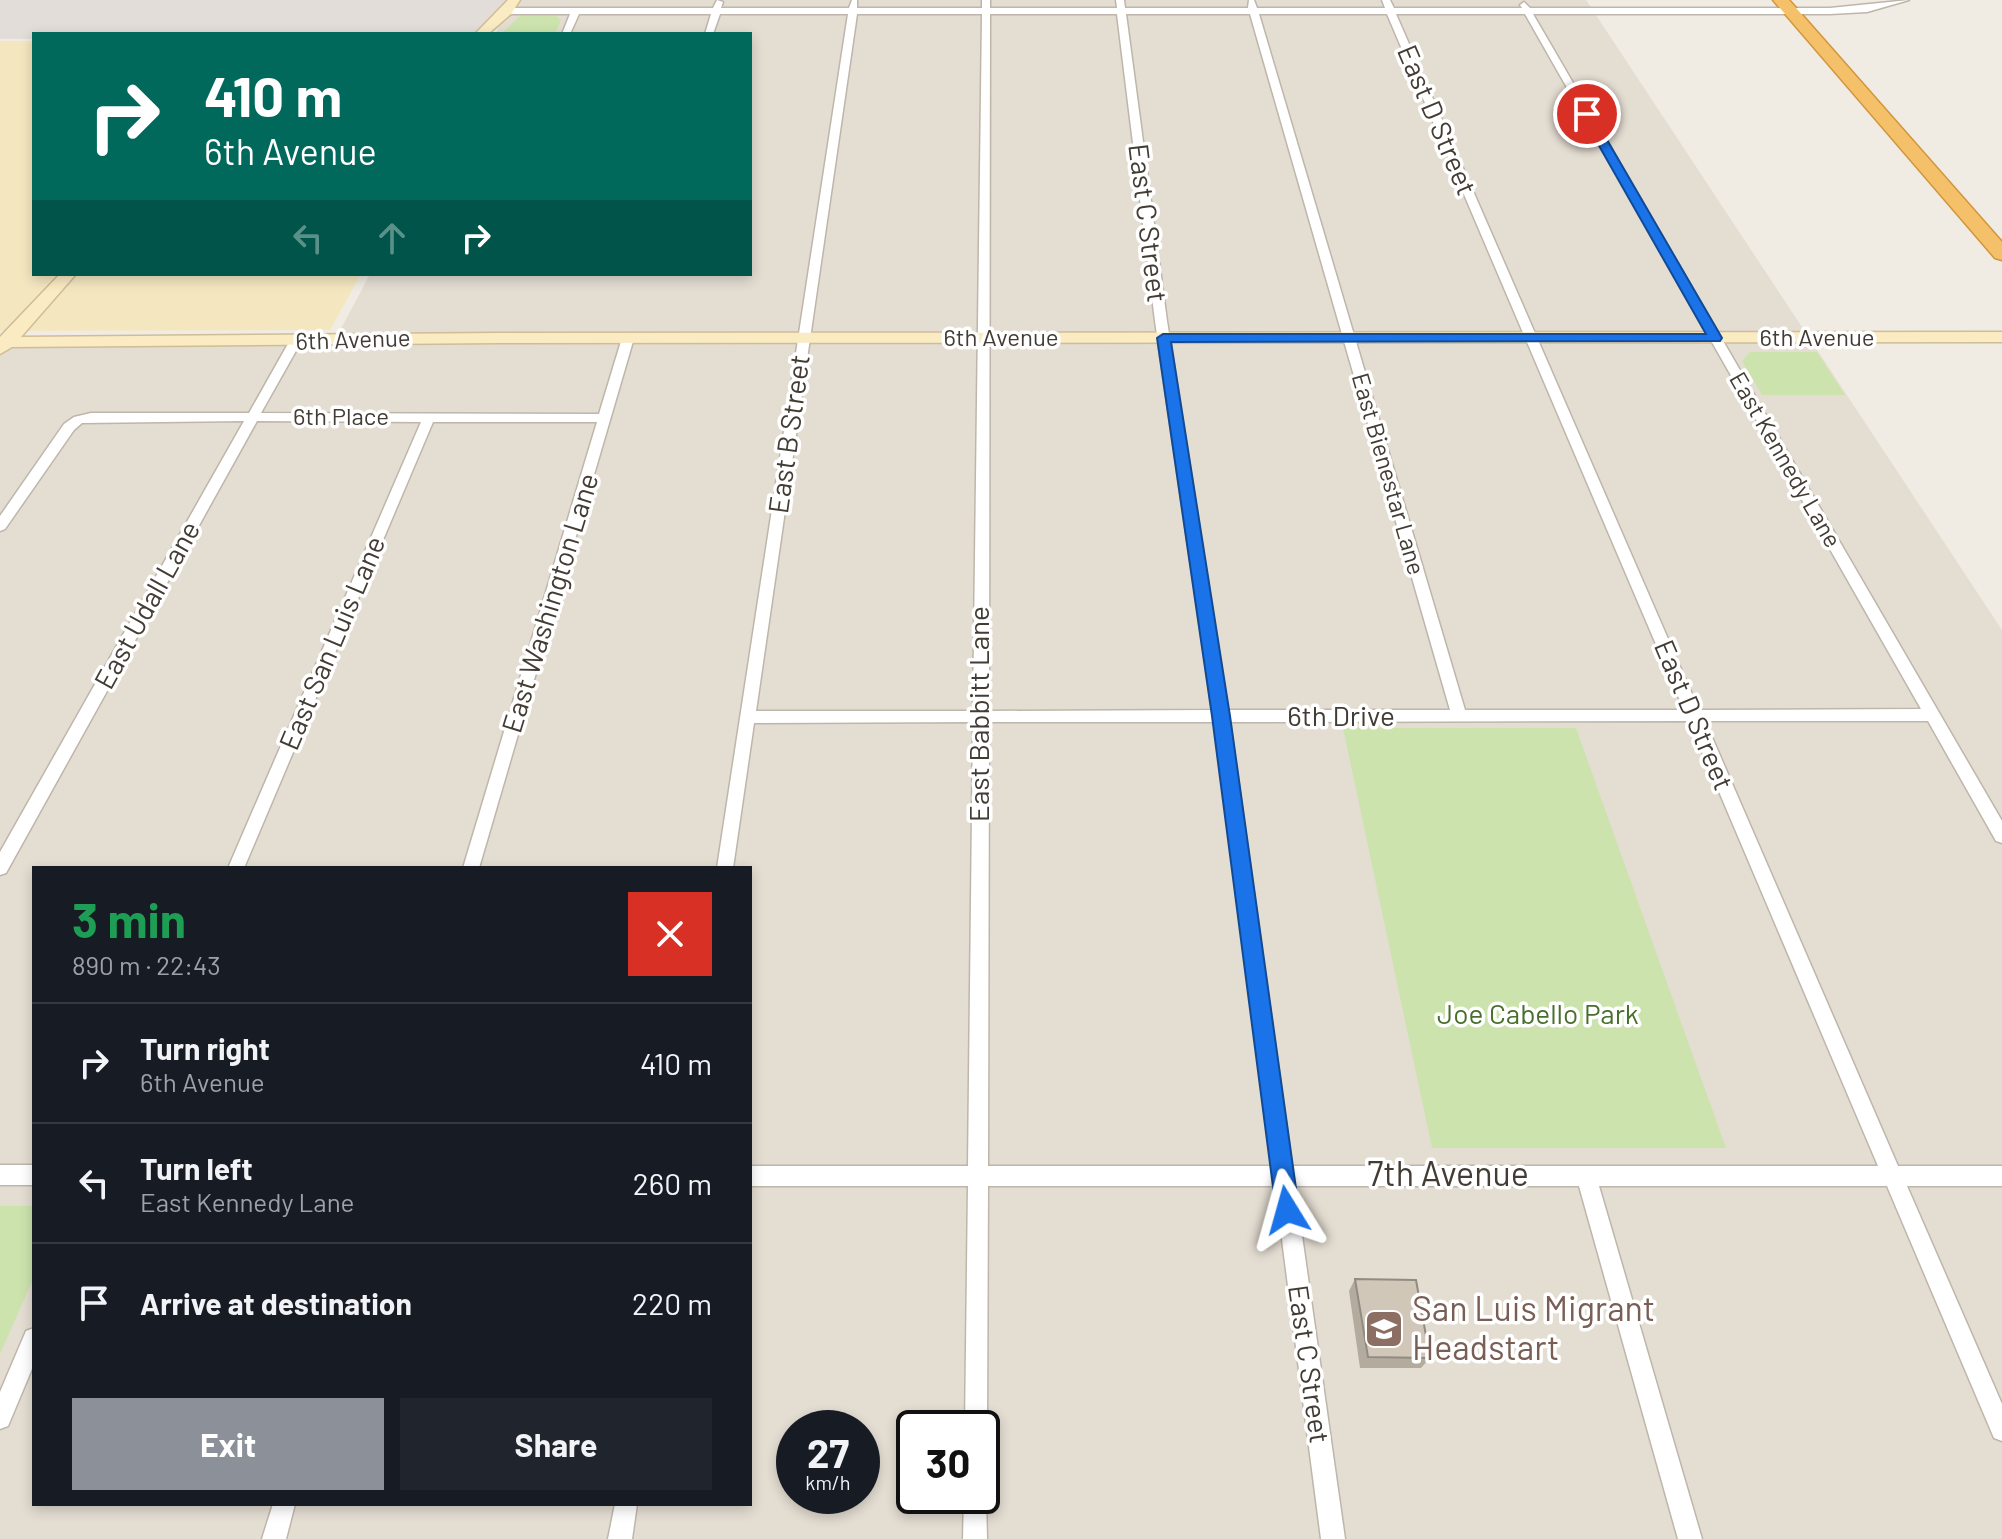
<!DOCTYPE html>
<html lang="en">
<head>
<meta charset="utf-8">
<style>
	:root { --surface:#171b24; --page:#20242c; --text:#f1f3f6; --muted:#9ea1a6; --line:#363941; --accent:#8c9099 }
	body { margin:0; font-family:Barlow,sans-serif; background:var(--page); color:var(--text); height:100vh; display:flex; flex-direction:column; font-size:30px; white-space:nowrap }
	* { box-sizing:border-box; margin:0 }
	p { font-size:26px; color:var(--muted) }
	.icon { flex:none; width:44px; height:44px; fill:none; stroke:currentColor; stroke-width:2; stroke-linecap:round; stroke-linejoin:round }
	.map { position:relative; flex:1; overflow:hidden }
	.sheet { position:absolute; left:32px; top:866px; width:720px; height:640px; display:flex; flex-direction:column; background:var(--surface); border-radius:0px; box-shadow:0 4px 12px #0003 }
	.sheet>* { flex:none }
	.top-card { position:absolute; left:32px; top:32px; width:720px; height:244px; border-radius:0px; box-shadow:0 4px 12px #0003; background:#00695c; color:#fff; overflow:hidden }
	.speed { position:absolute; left:776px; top:1410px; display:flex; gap:16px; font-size:40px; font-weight:700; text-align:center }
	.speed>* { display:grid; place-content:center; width:104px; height:104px; border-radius:50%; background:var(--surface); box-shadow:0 4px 12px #0003; line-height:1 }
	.speed small { font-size:20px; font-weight:400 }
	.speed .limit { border:4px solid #111; border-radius:12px; background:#fff; color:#111 }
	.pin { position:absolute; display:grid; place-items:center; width:68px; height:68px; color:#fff; margin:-34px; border:4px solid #fff; border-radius:50%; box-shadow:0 2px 8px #0007 }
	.me { position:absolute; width:88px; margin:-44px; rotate:352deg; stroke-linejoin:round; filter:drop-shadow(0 0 6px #0008) }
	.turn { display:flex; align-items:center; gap:28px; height:168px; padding:0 40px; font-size:36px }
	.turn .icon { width:104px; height:104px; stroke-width:2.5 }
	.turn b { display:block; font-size:56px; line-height:68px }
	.lanes { display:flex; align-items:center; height:76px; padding:0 40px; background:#0003; justify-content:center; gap:40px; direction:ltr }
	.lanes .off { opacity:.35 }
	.round { display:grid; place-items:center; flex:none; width:84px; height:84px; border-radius:0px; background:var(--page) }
	.head { display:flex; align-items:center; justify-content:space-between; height:136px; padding:0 40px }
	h1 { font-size:48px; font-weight:700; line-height:60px; color:#1e9e55 }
	.cta { display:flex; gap:16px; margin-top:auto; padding:16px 40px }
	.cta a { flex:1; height:92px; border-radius:0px; background:var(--accent); color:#fff; font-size:32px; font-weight:700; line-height:92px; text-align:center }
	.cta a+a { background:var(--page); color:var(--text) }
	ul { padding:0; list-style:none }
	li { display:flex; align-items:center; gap:24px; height:120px; padding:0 40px; border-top:2px solid var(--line) }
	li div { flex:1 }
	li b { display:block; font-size:30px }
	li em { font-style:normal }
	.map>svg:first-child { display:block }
	.residential { fill:#e4ddd2; fill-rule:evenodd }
	.industrial { fill:#e2ddd8 }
	.green { fill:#cde3ae }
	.sand { fill:#f4e7c0 }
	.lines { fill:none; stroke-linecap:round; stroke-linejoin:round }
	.street-casing { stroke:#beb6aa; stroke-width:3 }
	.secondary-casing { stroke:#cebd96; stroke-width:3 }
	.highway-casing { stroke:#d2953b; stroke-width:3 }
	.street { fill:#fff; fill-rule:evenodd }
	.secondary { fill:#fbebc3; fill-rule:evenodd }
	.highway { fill:#f4c16a; fill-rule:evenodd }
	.wall { fill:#b4ab9f }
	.building { fill:#d1c7b9; stroke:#928b82; stroke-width:2 }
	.route { fill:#1a73e8; stroke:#114b97; stroke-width:2 }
	.labels { text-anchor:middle; stroke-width:7; stroke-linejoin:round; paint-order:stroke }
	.far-street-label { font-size:24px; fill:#423c34; stroke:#fff }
	.street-label { font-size:28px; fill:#423c34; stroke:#fff }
	.park-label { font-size:28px; fill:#486f2c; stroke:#fff }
	.near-street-label { font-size:34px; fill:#423c34; stroke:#fff }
	.near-education-label { font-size:34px; fill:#785e54; stroke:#fff; text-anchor:start }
</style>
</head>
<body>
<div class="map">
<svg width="2002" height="1539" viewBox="0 0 2002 1539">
	<rect width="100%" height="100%" fill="#f0ece3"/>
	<path class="residential" d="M514,0H1586L2002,630V1539H0V342H334L370,274H750V34H495ZM34,868H750V1504H34ZM794,1428H862V1496H794ZM914,1428H982V1496H914Z"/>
	<polygon class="industrial" points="0,0 514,0 481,34 34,34 34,39 0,39"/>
	<g class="green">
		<polygon points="520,16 556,16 561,20 555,34 501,34"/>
		<polygon points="1750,352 1817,352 1845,395 1762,395 1742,361"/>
		<polygon points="1343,728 1576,728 1726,1148 1432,1148"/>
		<polygon points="0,1206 34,1206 34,1277 0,1354"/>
	</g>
	<polygon class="sand" points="0,41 34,41 34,274 361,274 330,330 0,331"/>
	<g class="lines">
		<g class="street-casing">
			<g id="street">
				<path d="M717,0L723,2L721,8H849L852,0H857V8H982V0H990V8H1117L1116,0H1124L1125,8H1248L1249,0H1254L1257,8H1385L1382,0H1390L1394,8H1522L1520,5L1524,2L1530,8H1830L1909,0L1867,12L1830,14H1533L2002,821V843L1996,841L1928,721H1705L1898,1166H2002V1186H1907L2002,1404V1441L1994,1438L1887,1186H1599L1702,1539H1678L1579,1186H1295L1345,1539H1321L1275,1186H988L987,1428L982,1437V1428H965L968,1186H750V1166H968L973,722L754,723L733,868H717L848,14H720L713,34H705L711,14H579L570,34H562L570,14H507L503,11L507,8H713ZM857,14H982L973,711H756ZM990,14H1117L1155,321L1212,710L989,711ZM1126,14H1250L1450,710H1228L1167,321ZM1259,14H1387L1684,710H1465ZM1396,14H1525L1921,709L1699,710ZM1689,721L1878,1166H1292L1230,722ZM989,722H1214L1272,1166H988Z"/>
				<polygon points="628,334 634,338 479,868 463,868 597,422 433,422 244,868 228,868 421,422 257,421 6,873 0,875 0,852 244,421 82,423 74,430 5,529 0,531 0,516 64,424 74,417 91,413 249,413 289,342 295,338 301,342 261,413 599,414 622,338"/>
				<rect x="0" y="1165" width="34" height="20"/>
				<polygon points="34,1328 34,1364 8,1426 0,1429 0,1392 26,1331"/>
				<polygon points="982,1487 986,1496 987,1539 963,1539 964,1496 982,1496"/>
				<polygon points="273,1504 295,1504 286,1539 262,1539"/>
				<polygon points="615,1504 637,1504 632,1539 608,1539"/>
			</g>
		</g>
		<g class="secondary-casing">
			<g id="secondary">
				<polygon points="508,0 520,0 511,14 488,34 475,34"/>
				<polygon points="60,274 76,274 21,337 499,333 2002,332 2002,342 499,343 12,347 0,354 0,337"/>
			</g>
		</g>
		<g class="highway-casing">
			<polygon id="highway" points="1773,0 1789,0 2002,242 2002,260 1995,258"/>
		</g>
		<use href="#street" class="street"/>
		<use href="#secondary" class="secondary"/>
		<use href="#highway" class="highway"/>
	</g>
	<polygon class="wall" points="1355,1279 1430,1358 1421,1368 1360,1368 1349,1291"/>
	<polygon class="building" points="1355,1279 1416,1280 1430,1358 1368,1357"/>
	<polygon class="route" points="1587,110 1592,114 1722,338 1720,341 1171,342 1230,716 1299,1210 1296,1218 1287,1221 1279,1218 1276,1210 1212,716 1157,338 1163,334 1706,334 1581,114"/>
	<defs>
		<g id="school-square" transform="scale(2)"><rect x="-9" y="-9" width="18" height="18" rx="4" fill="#8d6e63" stroke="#fff"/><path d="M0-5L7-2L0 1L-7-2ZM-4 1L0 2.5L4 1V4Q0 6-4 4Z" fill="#fff"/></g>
	</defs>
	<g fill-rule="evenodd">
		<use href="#school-square" x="1384" y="1329"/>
	</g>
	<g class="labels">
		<g class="far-street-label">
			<text x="1001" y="346">6th Avenue</text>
			<text x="1817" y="346">6th Avenue</text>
			<text transform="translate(353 340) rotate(-2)" y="8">6th Avenue</text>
			<text x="341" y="425">6th Place</text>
			<text transform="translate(1785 460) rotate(60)" y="8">East Kennedy Lane</text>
			<text transform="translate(1388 474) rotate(74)" y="8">East Bienestar Lane</text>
		</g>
		<g class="street-label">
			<text transform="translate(1437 120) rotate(67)" y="10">East D Street</text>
			<text transform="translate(1148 223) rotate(83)" y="10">East C Street</text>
			<text transform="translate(789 434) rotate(-82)" y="10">East B Street</text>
			<text transform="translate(550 603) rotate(-73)" y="10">East Washington Lane</text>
			<text transform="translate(147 605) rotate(-61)" y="10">East Udall Lane</text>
			<text transform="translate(332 643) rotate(-67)" y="10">East San Luis Lane</text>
			<text transform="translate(979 714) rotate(-90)" y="10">East Babbitt Lane</text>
			<text transform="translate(1694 715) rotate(67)" y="10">East D Street</text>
			<text x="1341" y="726">6th Drive</text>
			<text transform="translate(1309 1364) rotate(82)" y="10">East C Street</text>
		</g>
		<g class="park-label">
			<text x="1538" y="1024">Joe Cabello Park</text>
		</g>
		<g class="near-street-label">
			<text x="1448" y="1186">7th Avenue</text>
		</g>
		<g class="near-education-label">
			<text x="1412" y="1321">San Luis Migrant<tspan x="1412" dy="39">Headstart</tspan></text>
		</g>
	</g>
</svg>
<div class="speed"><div>27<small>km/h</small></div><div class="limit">30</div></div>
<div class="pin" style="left:1587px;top:114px;background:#d93025"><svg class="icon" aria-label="arrive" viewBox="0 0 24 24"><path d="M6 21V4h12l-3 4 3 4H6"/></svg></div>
<svg class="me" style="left:1287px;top:1210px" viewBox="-20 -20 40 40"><path d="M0-17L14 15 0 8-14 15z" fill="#1a73e8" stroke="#fff" stroke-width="4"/></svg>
<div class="top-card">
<div class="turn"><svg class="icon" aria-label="right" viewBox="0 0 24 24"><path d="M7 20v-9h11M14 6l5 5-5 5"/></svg><div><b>410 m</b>6th Avenue</div></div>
<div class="lanes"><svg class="icon off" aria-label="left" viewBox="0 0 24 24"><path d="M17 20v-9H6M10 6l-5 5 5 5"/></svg><svg class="icon off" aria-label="ahead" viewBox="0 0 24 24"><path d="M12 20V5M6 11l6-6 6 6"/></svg><svg class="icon" aria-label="right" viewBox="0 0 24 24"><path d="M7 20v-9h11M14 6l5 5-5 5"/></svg></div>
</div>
<section class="sheet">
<div class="head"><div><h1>3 min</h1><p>890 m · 22:43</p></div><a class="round" style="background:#d93025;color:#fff"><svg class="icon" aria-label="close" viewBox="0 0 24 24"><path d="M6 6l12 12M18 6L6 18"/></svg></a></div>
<ul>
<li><svg class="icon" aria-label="right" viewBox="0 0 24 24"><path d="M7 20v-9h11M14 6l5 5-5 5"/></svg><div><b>Turn right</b><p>6th Avenue</p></div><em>410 m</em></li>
<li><svg class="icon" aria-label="left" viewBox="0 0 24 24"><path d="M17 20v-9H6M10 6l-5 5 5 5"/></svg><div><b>Turn left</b><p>East Kennedy Lane</p></div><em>260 m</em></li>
<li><svg class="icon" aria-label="arrive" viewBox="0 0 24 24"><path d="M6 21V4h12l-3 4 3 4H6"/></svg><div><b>Arrive at destination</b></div><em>220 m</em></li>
</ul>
<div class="cta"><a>Exit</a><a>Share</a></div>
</section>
</div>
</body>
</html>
